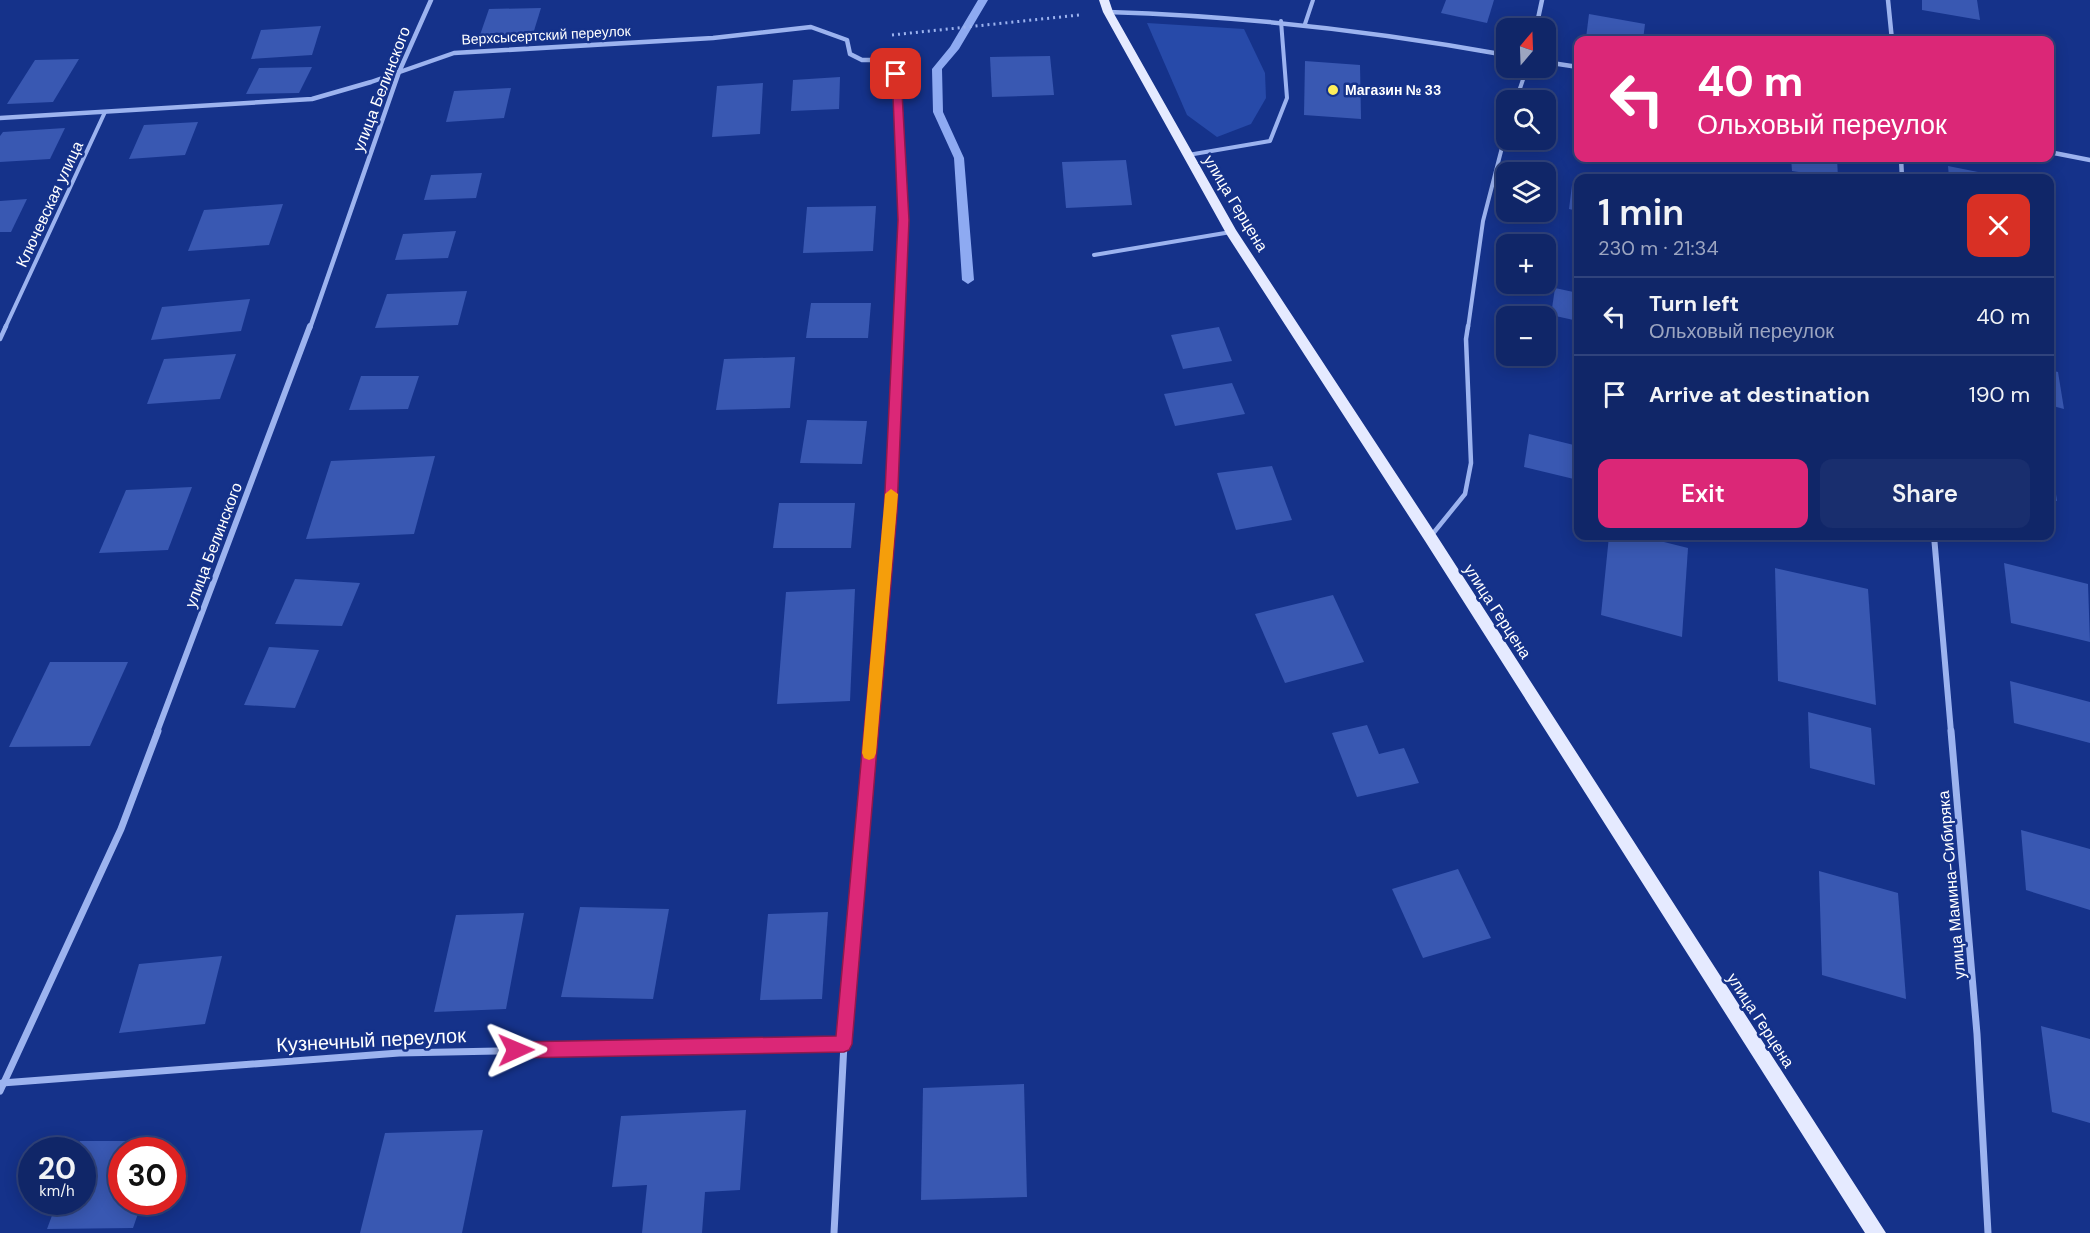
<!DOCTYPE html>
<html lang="en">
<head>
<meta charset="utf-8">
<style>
	:root { --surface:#102668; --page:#192e6e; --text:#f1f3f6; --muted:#9ca5c0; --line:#30437c; --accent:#db2777 }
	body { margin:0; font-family:"DM Sans",sans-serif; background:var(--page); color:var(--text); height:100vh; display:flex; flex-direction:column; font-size:22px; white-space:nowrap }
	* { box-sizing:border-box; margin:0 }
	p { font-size:20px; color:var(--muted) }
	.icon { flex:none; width:33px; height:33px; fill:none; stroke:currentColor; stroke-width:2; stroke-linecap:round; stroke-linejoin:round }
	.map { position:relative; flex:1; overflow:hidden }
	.side { position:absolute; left:1574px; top:174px; width:480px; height:366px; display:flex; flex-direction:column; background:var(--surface); border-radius:12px; box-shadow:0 3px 15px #0003,0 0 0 2px var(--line) }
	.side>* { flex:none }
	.top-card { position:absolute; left:1574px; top:36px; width:480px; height:126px; border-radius:12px; box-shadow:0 3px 15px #0003,0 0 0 2px var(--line); background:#db2777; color:#fff; overflow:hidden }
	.needle { width:39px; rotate:19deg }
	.buttons { position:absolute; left:1496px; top:18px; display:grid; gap:12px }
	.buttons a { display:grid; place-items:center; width:60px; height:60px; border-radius:12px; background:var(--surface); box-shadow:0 3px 15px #0003,0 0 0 2px var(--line); font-size:30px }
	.speed { position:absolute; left:18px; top:1137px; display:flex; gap:12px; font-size:30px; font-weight:700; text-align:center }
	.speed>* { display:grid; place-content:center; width:78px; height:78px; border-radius:50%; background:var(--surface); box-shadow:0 3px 15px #0003,0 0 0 2px var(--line); line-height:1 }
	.speed small { font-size:15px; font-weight:400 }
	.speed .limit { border:9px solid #d22; background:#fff; color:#111 }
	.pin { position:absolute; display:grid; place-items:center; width:51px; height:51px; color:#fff; margin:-26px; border-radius:12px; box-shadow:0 3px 9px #0006 }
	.me { position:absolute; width:66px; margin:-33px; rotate:89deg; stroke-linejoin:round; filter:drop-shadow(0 0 4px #0008) }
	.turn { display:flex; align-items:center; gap:21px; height:126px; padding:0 24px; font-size:27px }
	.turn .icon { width:78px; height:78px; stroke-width:2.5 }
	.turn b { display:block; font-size:42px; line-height:51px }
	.round { display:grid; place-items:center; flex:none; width:63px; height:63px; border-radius:12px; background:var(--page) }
	.head { display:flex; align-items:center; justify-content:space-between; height:102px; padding:0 24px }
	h1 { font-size:36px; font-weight:600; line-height:45px }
	.primary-button { display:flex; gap:12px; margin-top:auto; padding:12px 24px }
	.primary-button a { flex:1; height:69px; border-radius:12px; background:var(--accent); color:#fff; font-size:24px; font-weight:600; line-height:69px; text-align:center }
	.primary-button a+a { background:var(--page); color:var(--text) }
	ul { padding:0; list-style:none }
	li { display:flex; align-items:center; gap:18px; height:78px; padding:0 24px; border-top:2px solid var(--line) }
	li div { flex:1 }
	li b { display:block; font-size:22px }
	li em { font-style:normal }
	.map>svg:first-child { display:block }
	.green { fill:#274aa9 }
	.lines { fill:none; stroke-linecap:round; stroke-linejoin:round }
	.stream { fill:#8eaaf2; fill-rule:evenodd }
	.building { fill:#3958b2 }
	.path { stroke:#9cb3ef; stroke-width:3; stroke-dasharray:2 4; stroke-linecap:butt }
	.service-far1 { stroke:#9cb3ef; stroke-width:4 }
	.service { stroke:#9cb3ef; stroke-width:4.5 }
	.minor-far2 { stroke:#9cb3ef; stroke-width:4.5 }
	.minor-far1 { stroke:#9cb3ef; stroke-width:6 }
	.minor { stroke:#9cb3ef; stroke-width:7 }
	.primary { fill:#e5eaff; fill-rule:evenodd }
	.route { fill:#db2777; stroke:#8e194d; stroke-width:1.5 }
	.slow { fill:#f59e0b }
	.poi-dot { fill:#ffee5b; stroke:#15328a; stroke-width:2 }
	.labels { text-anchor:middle; stroke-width:5; stroke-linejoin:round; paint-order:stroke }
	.far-street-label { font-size:14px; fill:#fff; stroke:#15328a }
	.far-poi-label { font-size:14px; font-weight:bold; fill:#fff; stroke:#15328a; text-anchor:start }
	.street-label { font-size:16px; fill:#fff; stroke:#15328a }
	.near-street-label { font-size:20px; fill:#fff; stroke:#15328a }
</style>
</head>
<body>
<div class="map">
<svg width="2090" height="1233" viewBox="0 0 2090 1233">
	<rect width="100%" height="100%" fill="#15328a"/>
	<polygon class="green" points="1147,23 1244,29 1265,73 1266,98 1251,124 1217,137 1187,115"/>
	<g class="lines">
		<polygon class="stream" points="978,0 988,0 959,49 942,69 943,112 964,158 974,280 968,284 962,280 954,158 933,112 932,69 950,47"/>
	</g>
	<g class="building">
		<polygon points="1446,0 1494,0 1487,23 1441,13"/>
		<polygon points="1922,0 1977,0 1980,20 1922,10"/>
		<polygon points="541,8 533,34 480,35 489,9"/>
		<polygon points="1589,14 1645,24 1643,40 1601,40 1586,38"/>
		<polygon points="321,26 312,55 251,59 261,30"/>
		<polygon points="1050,56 1054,95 992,97 990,57"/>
		<polygon points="79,59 53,102 7,104 35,60"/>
		<polygon points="1305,61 1360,65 1361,119 1304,115"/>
		<polygon points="312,67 299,93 246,94 259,68"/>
		<polygon points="840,77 839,109 791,111 793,80"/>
		<polygon points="763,83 760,134 712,137 717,86"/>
		<polygon points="511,88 504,118 446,122 454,91"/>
		<polygon points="198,122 185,155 129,159 144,125"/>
		<polygon points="65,128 50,159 0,162 0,136 3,132"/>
		<polygon points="1791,158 1837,158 1838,178 1792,171"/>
		<polygon points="1126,160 1132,205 1066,208 1062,162"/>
		<polygon points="1948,166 1998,176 1999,178 1949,178"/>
		<polygon points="482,173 476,198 424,200 431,175"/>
		<polygon points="1572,185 1578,186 1578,211 1569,209"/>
		<polygon points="27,199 11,232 0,232 0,201"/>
		<polygon points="283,204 269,245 188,251 204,210"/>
		<polygon points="876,206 873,251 803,253 807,207"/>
		<polygon points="456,231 448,258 395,260 403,234"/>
		<polygon points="1555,288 1578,293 1578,321 1551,315"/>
		<polygon points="467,291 458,325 375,328 387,294"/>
		<polygon points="250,299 241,331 151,340 162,307"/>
		<polygon points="811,303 871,303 868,338 806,338"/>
		<polygon points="1219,327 1232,361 1183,369 1171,335"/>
		<polygon points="236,354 220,399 147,404 164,359"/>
		<polygon points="795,357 790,408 716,410 724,359"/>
		<polygon points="2049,370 2058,372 2064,409 2049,405"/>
		<polygon points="361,376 419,376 408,409 349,410"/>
		<polygon points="1232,383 1245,414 1175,426 1164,394"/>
		<polygon points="807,420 867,421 862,464 800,463"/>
		<polygon points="1529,434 1578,446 1578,480 1524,467"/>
		<polygon points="2049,453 2050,453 2057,501 2049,499"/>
		<polygon points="435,456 414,534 306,539 331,461"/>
		<polygon points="1272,466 1292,520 1236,530 1217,473"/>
		<polygon points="192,487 168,550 99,553 126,490"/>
		<polygon points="779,503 855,503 851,548 773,548"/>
		<polygon points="1609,536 1640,536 1688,548 1682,637 1601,615"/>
		<polygon points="2004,563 2088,584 2090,642 2011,623"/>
		<polygon points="1775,568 1868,589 1876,705 1778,681"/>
		<polygon points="295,579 360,583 342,626 275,624"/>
		<polygon points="855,589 850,701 777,704 786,592"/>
		<polygon points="1333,595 1364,662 1285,683 1255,614"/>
		<polygon points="269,647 319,650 295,708 244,705"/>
		<polygon points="50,662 128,662 90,746 9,747"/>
		<polygon points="2010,681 2090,702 2090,743 2014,723"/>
		<polygon points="1808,712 1871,728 1875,785 1810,768"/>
		<polygon points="1367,725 1379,754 1404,748 1419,783 1357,797 1332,733"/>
		<polygon points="2021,830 2090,849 2090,910 2026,890"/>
		<polygon points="1458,869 1491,938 1423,958 1392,889"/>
		<polygon points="1819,871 1898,893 1906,999 1822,975"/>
		<polygon points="580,907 669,909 653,999 561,997"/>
		<polygon points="828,912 822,999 760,1000 768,914"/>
		<polygon points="524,913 506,1009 434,1012 456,915"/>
		<polygon points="222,956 205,1024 119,1033 139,964"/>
		<polygon points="2041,1026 2090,1039 2090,1123 2052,1112"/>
		<polygon points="1024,1084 1027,1197 921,1200 923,1088"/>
		<polygon points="746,1110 740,1190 705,1192 702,1233 642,1233 647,1185 612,1187 621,1116"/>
		<polygon points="483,1130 462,1233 360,1233 385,1133"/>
		<polygon points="80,1141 162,1141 159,1150 122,1150 122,1202 142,1202 133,1228 47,1229 57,1202 82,1202 82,1150 76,1150"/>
	</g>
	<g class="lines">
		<polyline class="path" points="892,35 1079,15"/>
		<g class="service-far1">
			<polyline points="1305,24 1313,0"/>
			<polyline points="1516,100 1527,68"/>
			<polyline points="1188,155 1270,141 1287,98 1281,21"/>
			<polyline points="1094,255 1231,232"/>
			<polyline points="5,328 105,112"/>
			<polyline points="1468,328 1483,221 1506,132"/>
		</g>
		<g class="service">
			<polyline points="0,339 6,326"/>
			<polyline points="1431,536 1465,494 1471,463 1466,339 1468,326"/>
		</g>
		<g class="minor-far2">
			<polyline points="1888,0 1892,40"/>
			<path d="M1108,12C1242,16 1374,31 1506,55"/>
			<polyline points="1536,28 1542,0"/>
			<polyline points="1545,62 1578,67"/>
			<polyline points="0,118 312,99 371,82 454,53 713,38 811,27 847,40 850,54 862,60 881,60 896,74 903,220 898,328"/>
			<polyline points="2049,152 2090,160"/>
			<polyline points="1901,158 1902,178"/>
			<polyline points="310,328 399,72 431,0"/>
		</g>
		<g class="minor-far1">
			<polyline points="1934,536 1951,732"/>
			<polyline points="157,732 310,326"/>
			<polyline points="871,732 890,512 898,326"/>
		</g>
		<g class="minor">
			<polyline points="1951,731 1977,1034 1988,1233"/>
			<polyline points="2,1083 399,1053 844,1044"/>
			<polyline points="0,1091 121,829 158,731"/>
			<polyline points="834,1233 844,1044 871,731"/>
		</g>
		<polygon class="primary" points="1099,0 1109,0 1113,12 1236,230 1435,533 1886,1233 1865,1233 1425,541 1227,235 1103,12"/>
	</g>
	<polygon class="route" points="892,71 901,74 909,220 897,512 852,1044 849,1050 844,1052 516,1058 510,1056 508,1050 510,1044 516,1042 836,1036 884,512 898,220"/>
	<polygon class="slow" points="891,489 898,494 876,753 874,758 869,760 864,758 862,753 885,494"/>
	<circle class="poi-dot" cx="1333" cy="90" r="6"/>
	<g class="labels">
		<g class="far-street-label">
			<text transform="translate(546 35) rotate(-3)" y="5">Верхсысертский переулок</text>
		</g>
		<g class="far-poi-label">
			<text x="1345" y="95">Магазин № 33</text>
		</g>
		<g class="street-label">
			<text transform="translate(381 89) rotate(-69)" y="6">улица Белинского</text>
			<text transform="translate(1236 203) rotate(59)" y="6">улица Герцена</text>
			<text transform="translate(49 204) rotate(-65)" y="6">Ключевская улица</text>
			<text transform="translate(213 545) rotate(-69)" y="6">улица Белинского</text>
			<text transform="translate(1498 611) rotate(57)" y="6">улица Герцена</text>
			<text transform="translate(1951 885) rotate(-95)" y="6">улица Мамина-Сибиряка</text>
			<text transform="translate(1761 1020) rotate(57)" y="6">улица Герцена</text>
		</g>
		<g class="near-street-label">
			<text transform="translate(371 1040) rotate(-3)" y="7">Кузнечный переулок</text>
		</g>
	</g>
</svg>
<div class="buttons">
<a><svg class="needle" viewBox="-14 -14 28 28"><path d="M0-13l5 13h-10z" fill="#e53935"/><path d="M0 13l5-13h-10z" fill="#9ca5c0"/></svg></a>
<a><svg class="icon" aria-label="search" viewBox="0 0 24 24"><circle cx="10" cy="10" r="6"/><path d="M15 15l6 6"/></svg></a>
<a><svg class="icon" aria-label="layers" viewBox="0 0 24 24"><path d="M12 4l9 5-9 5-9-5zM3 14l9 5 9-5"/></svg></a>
<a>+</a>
<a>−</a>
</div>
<div class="speed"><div>20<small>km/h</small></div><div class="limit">30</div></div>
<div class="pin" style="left:896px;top:74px;background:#d93025"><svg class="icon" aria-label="arrive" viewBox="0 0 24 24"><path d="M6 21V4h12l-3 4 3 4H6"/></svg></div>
<svg class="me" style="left:516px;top:1050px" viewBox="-20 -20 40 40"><path d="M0-17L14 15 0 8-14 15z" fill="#db2777" stroke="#fff" stroke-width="4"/></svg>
<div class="top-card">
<div class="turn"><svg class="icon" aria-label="left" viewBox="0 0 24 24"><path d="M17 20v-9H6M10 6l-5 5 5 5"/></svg><div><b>40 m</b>Ольховый переулок</div></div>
</div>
<section class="side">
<div class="head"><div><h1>1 min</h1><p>230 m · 21:34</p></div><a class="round" style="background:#d93025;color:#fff"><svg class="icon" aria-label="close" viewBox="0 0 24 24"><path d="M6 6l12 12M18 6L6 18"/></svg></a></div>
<ul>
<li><svg class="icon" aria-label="left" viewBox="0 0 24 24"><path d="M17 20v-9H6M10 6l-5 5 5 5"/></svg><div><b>Turn left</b><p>Ольховый переулок</p></div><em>40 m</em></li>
<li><svg class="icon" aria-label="arrive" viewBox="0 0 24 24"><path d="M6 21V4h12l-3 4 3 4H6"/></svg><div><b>Arrive at destination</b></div><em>190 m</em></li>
</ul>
<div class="primary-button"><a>Exit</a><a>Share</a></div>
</section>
</div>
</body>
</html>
